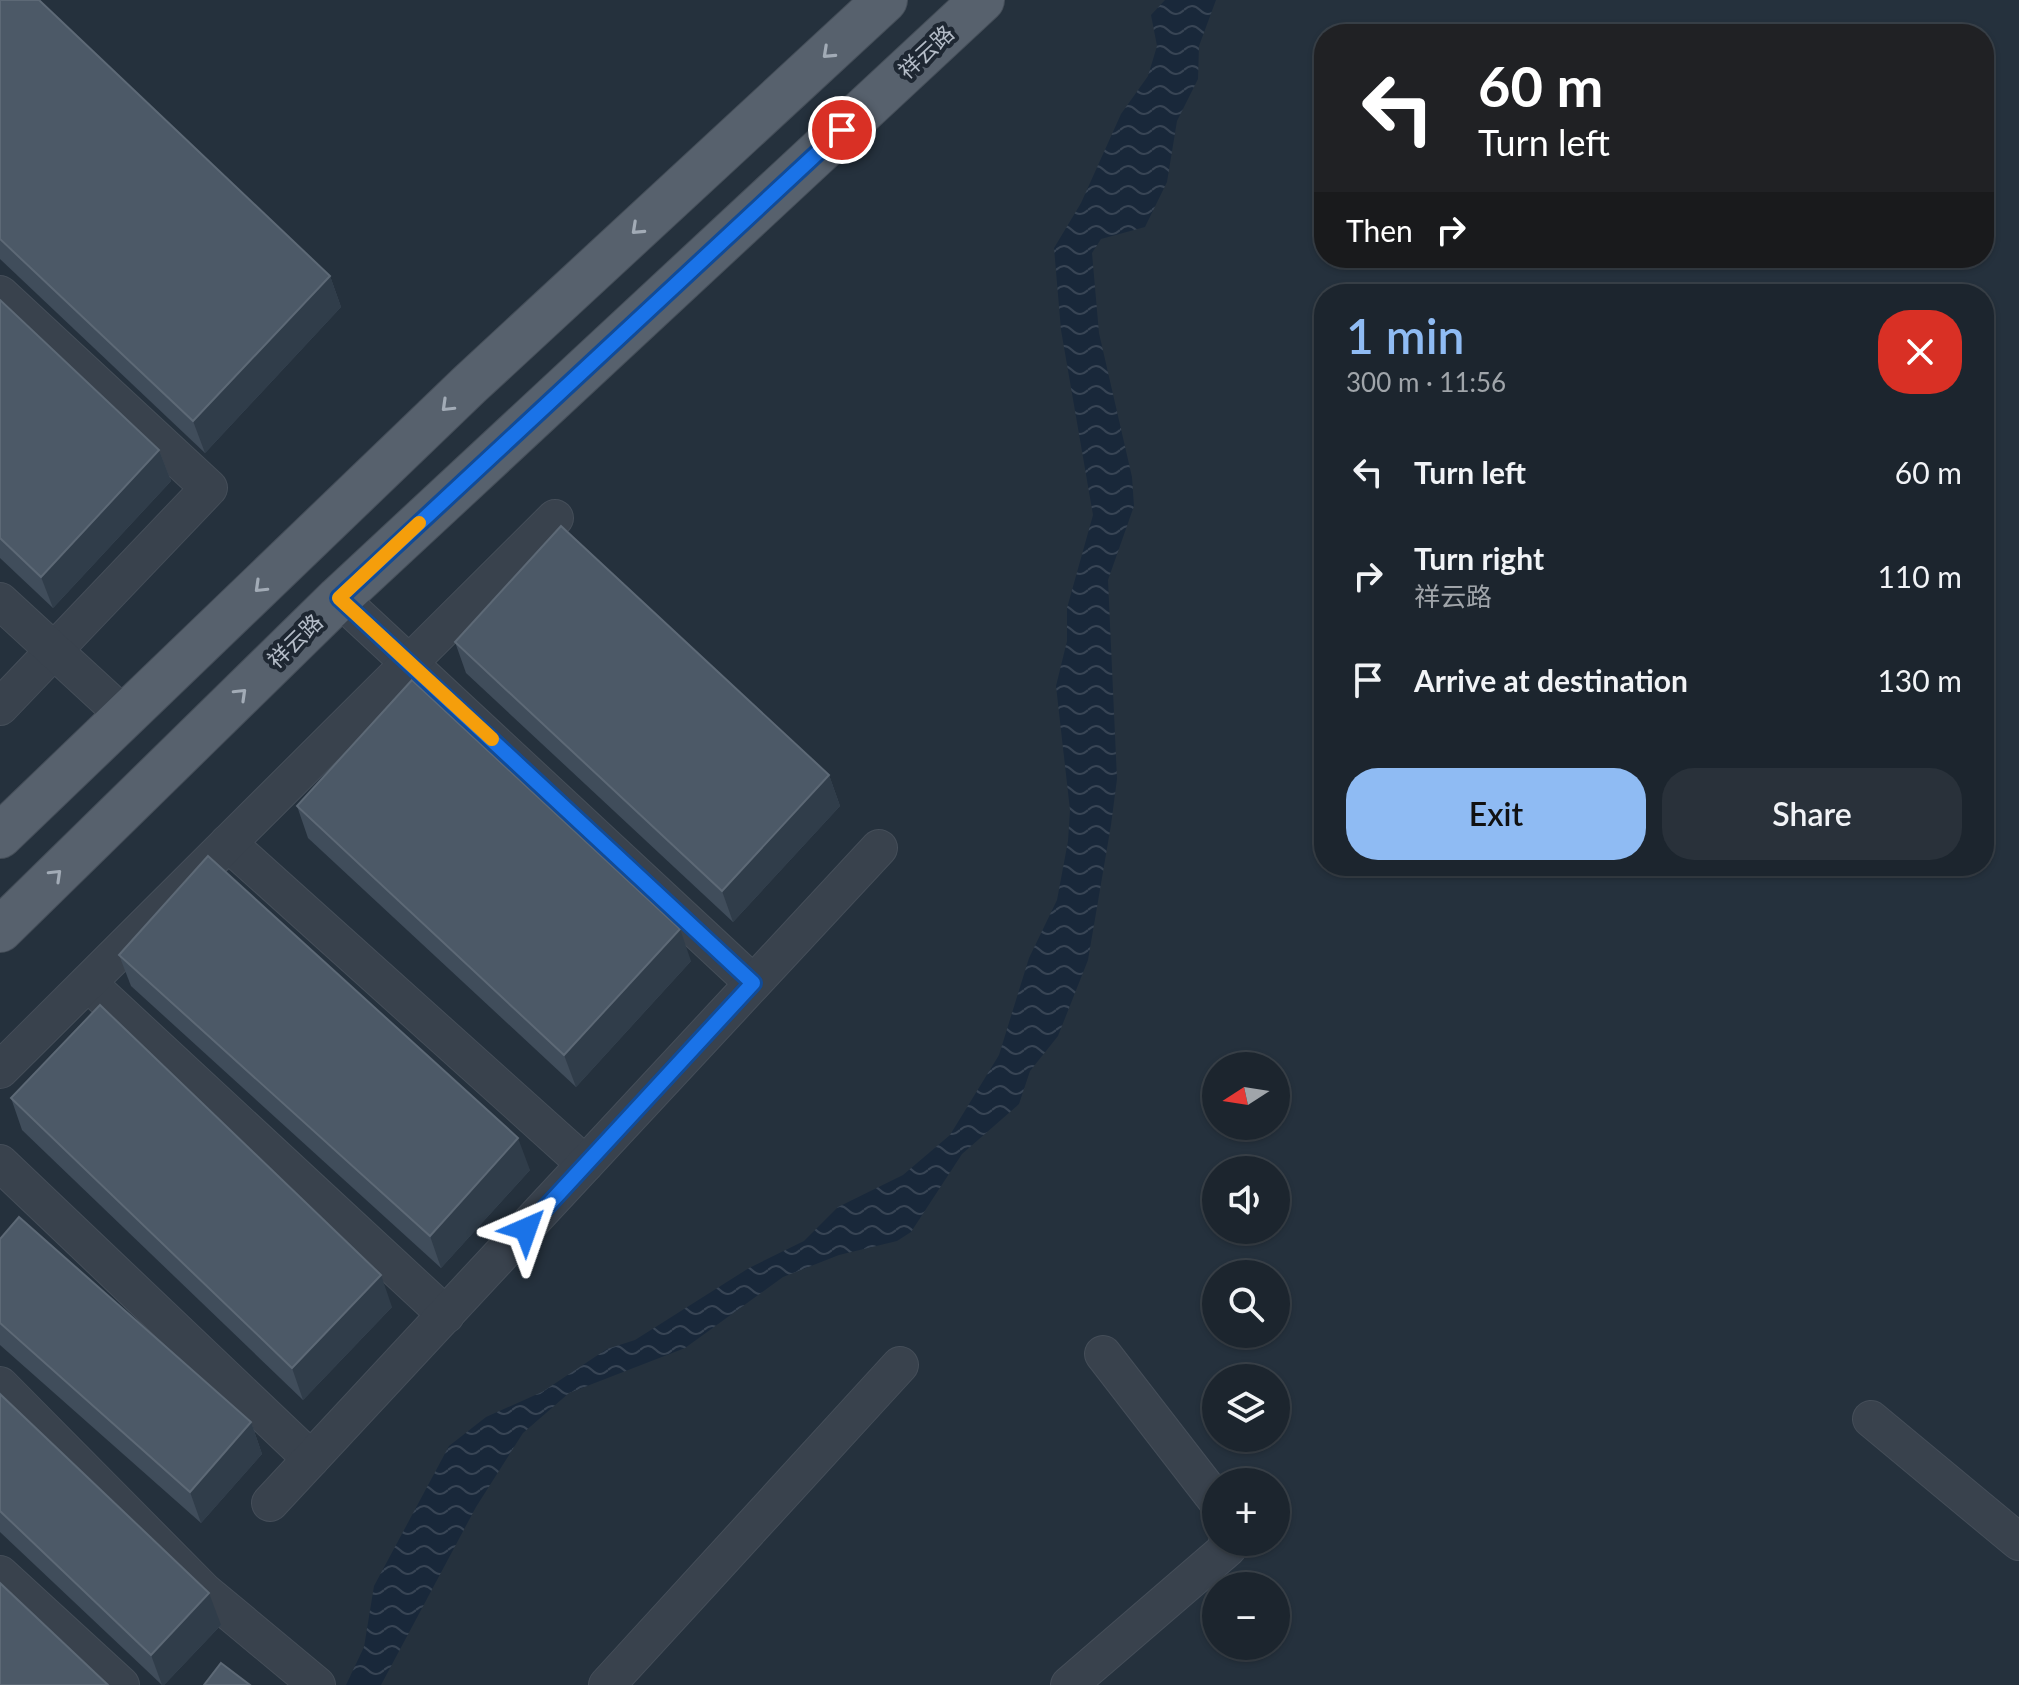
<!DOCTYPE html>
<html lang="en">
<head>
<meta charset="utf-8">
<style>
	:root { --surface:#1c252e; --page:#29313a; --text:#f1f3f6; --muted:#a0a5aa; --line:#3a424a; --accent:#8fbbf3 }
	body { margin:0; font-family:Lato,"Noto Sans SC",sans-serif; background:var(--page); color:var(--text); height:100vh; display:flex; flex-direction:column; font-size:30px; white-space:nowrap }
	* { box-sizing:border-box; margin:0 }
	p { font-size:26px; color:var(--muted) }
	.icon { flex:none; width:44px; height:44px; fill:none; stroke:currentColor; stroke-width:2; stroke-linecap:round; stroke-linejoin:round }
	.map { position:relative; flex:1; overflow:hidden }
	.drawer { position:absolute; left:1314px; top:284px; width:680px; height:592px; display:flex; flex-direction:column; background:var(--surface); border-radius:32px; box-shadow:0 2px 6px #0004,0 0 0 2px var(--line) }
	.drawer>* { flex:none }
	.top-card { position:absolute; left:1314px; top:24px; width:680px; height:244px; border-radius:32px; box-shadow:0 2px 6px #0004,0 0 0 2px var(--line); background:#202124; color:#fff; overflow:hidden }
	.needle { width:52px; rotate:258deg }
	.buttons { position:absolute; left:1202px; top:1052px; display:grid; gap:16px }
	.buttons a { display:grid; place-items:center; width:88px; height:88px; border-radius:50%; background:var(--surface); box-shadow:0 2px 6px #0004,0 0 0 2px var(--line); font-size:40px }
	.pin { position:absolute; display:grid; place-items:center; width:68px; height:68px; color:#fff; margin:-34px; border:4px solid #fff; border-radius:50%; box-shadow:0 2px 8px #0007 }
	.me { position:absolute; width:88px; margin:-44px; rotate:43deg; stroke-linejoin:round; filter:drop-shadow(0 0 6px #0008) }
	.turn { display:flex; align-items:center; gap:28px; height:168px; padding:0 32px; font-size:36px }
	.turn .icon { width:104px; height:104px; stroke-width:2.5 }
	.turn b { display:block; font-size:56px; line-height:68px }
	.then { display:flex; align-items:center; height:76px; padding:0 32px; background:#0003; gap:16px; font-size:30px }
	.round { display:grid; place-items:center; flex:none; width:84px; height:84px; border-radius:32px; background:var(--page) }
	.overview { display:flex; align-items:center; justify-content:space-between; height:136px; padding:0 32px }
	h1 { font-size:48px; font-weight:600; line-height:60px; color:var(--accent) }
	.cta { display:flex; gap:16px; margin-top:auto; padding:16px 32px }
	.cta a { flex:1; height:92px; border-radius:32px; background:var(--accent); color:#111; font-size:32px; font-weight:600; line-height:92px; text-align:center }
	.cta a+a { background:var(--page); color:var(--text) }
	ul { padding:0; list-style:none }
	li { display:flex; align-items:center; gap:24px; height:104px; padding:0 32px }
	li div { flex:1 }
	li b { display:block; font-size:30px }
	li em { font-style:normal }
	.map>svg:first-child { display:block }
	.water { fill:url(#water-waves) }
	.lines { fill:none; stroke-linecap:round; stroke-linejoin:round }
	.minor-casing { stroke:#454e59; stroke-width:38 }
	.major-casing { stroke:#454e59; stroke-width:46 }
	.minor { stroke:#39424d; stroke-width:36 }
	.major { stroke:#57616d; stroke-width:44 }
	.wall { fill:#404d5b }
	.shaded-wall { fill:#303d4a }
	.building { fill:#4c5967; stroke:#5d6976; stroke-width:2 }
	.oneway { stroke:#a2abb6 }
	.route-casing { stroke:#114b97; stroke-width:20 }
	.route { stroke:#1a73e8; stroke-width:14 }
	.slow { stroke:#f59e0b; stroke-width:14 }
	.labels { text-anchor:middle; stroke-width:8; stroke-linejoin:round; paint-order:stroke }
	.street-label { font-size:22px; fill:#b5bdc8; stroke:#1e2732 }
</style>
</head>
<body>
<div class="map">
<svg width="2019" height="1685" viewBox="0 0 2019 1685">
	<defs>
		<pattern id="water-waves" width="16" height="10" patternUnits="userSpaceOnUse" patternTransform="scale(2)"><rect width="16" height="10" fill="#19283a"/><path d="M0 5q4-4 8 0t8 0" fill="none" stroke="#384555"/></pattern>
	</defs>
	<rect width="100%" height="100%" fill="#25313d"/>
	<polygon class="water" points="1165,0 1216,0 1199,46 1198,79 1177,121 1167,182 1145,227 1101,239 1092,253 1099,333 1132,477 1134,506 1108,580 1117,779 1111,825 1088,960 1058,1036 1030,1071 1019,1104 962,1154 911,1232 897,1241 839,1255 783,1277 685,1348 569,1393 523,1433 476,1507 381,1685 346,1685 364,1647 374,1586 449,1446 486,1417 542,1392 607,1349 635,1340 749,1268 804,1241 838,1207 903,1175 950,1135 999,1055 1029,958 1057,900 1068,841 1070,810 1056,686 1067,641 1067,608 1093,515 1061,330 1054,248 1081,203 1121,114 1148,76 1157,46 1151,15"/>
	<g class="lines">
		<g class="minor-casing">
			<g id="minor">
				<polyline points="0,294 209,488 0,707"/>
				<polyline points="339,598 753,983"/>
				<polyline points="0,601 126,717"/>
				<polyline points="228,843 585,1164"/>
				<polyline points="88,983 446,1315"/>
				<polyline points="0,1070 555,518"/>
				<polyline points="0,1163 311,1459"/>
				<polyline points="1103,1354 1216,1500"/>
				<polyline points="0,1385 204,1591 317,1685"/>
				<polyline points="1871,1419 2019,1542"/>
				<polyline points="270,1503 879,848"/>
				<polyline points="0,1574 121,1685"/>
				<polyline points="607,1685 900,1365"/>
				<polyline points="1069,1685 1228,1548 1227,1542"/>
			</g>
		</g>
		<g class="major-casing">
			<g id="major">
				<polyline points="0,836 469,385 885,0"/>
				<polyline points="0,930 339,598 982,0"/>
			</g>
		</g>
		<use href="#minor" class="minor"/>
		<use href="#major" class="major"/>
	</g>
	<g class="wall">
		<polygon points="0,0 330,276 341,307 205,453 0,259"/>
		<polygon points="0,300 159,450 171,481 53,608 0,558"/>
		<polygon points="455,642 829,775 840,806 733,922 466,673"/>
		<polygon points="297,806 691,961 576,1087 308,838"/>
		<polygon points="119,955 530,1170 441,1268 131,986"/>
		<polygon points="11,1098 392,1307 303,1400 22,1130"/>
		<polygon points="0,1239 251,1422 262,1454 201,1523 0,1345"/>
		<polygon points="0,1394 221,1625 164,1685 162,1685 0,1532"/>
	</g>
	<g class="shaded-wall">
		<polygon points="330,276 341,307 205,453 193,421"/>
		<polygon points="159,450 171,481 53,608 41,577"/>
		<polygon points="829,775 840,806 733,922 722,891"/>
		<polygon points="680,929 691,961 576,1087 564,1055"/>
		<polygon points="518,1138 530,1170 441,1268 430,1236"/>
		<polygon points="381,1275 392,1307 303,1400 292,1368"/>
		<polygon points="251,1422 262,1454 201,1523 190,1492"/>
		<polygon points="209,1593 221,1625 164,1685 162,1685 151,1655"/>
	</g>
	<g class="building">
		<polygon points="0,0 39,0 330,276 193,421 0,239"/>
		<polygon points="0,300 159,450 41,577 0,538"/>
		<polygon points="561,526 829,775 722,891 455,642"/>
		<polygon points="412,680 680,929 564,1055 297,806"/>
		<polygon points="208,856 518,1138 430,1236 119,955"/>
		<polygon points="100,1005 381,1275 292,1368 11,1098"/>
		<polygon points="19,1217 251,1422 190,1492 0,1323 0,1239"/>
		<polygon points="0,1394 209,1593 151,1655 0,1511"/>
		<polygon points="0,1583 108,1685 0,1685"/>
		<polygon points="221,1663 250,1685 204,1685"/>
	</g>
	<defs><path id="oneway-chevron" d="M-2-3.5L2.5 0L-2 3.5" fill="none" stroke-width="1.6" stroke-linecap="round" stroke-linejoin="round" transform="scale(2)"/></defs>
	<g class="oneway">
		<use href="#oneway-chevron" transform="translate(828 53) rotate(137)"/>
		<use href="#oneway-chevron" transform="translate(637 229) rotate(137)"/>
		<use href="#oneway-chevron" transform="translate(447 406) rotate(136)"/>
		<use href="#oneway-chevron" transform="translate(260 587) rotate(136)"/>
		<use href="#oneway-chevron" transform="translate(241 694) rotate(-44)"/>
		<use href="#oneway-chevron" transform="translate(56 875) rotate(-44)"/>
	</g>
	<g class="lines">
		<g class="route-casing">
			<polyline id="route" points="526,1229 753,983 339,598 842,130"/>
		</g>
		<use href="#route" class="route"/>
		<polyline class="slow" points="419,523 339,598 492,739"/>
	</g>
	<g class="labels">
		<g class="street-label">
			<text transform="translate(926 52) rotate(-43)" y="8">祥云路</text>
			<text transform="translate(295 641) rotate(-44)" y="8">祥云路</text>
		</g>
	</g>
</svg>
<div class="buttons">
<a><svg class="needle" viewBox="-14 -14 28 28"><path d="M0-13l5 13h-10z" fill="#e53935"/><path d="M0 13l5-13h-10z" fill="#a0a5aa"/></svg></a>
<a><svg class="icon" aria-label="sound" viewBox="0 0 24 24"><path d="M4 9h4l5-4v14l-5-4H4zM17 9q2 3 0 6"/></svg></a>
<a><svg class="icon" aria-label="search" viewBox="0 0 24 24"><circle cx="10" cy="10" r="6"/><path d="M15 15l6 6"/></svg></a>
<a><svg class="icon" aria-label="layers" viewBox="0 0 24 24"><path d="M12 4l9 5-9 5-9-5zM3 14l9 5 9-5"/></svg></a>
<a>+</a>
<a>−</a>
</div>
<div class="pin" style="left:842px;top:130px;background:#d93025"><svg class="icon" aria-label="arrive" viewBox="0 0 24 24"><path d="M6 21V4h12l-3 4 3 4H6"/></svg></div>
<svg class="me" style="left:526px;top:1229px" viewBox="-20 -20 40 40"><path d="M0-17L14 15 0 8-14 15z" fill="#1a73e8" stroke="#fff" stroke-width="4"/></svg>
<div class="top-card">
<div class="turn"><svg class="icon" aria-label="left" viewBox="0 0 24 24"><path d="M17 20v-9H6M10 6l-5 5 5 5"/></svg><div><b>60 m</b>Turn left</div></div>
<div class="then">Then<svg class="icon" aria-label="right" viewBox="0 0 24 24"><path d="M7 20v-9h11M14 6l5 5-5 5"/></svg></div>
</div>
<section class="drawer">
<div class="overview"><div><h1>1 min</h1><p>300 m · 11:56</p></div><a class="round" style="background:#d93025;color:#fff"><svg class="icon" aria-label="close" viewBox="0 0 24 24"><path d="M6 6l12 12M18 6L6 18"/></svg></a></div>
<ul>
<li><svg class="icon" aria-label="left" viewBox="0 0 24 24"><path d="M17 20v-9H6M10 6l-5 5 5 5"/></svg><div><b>Turn left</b></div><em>60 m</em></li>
<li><svg class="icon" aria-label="right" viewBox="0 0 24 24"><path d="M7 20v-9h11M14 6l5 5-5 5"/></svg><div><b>Turn right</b><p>祥云路</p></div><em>110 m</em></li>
<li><svg class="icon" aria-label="arrive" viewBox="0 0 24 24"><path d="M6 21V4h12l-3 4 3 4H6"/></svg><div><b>Arrive at destination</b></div><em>130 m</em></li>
</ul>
<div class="cta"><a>Exit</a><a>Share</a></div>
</section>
</div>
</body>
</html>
